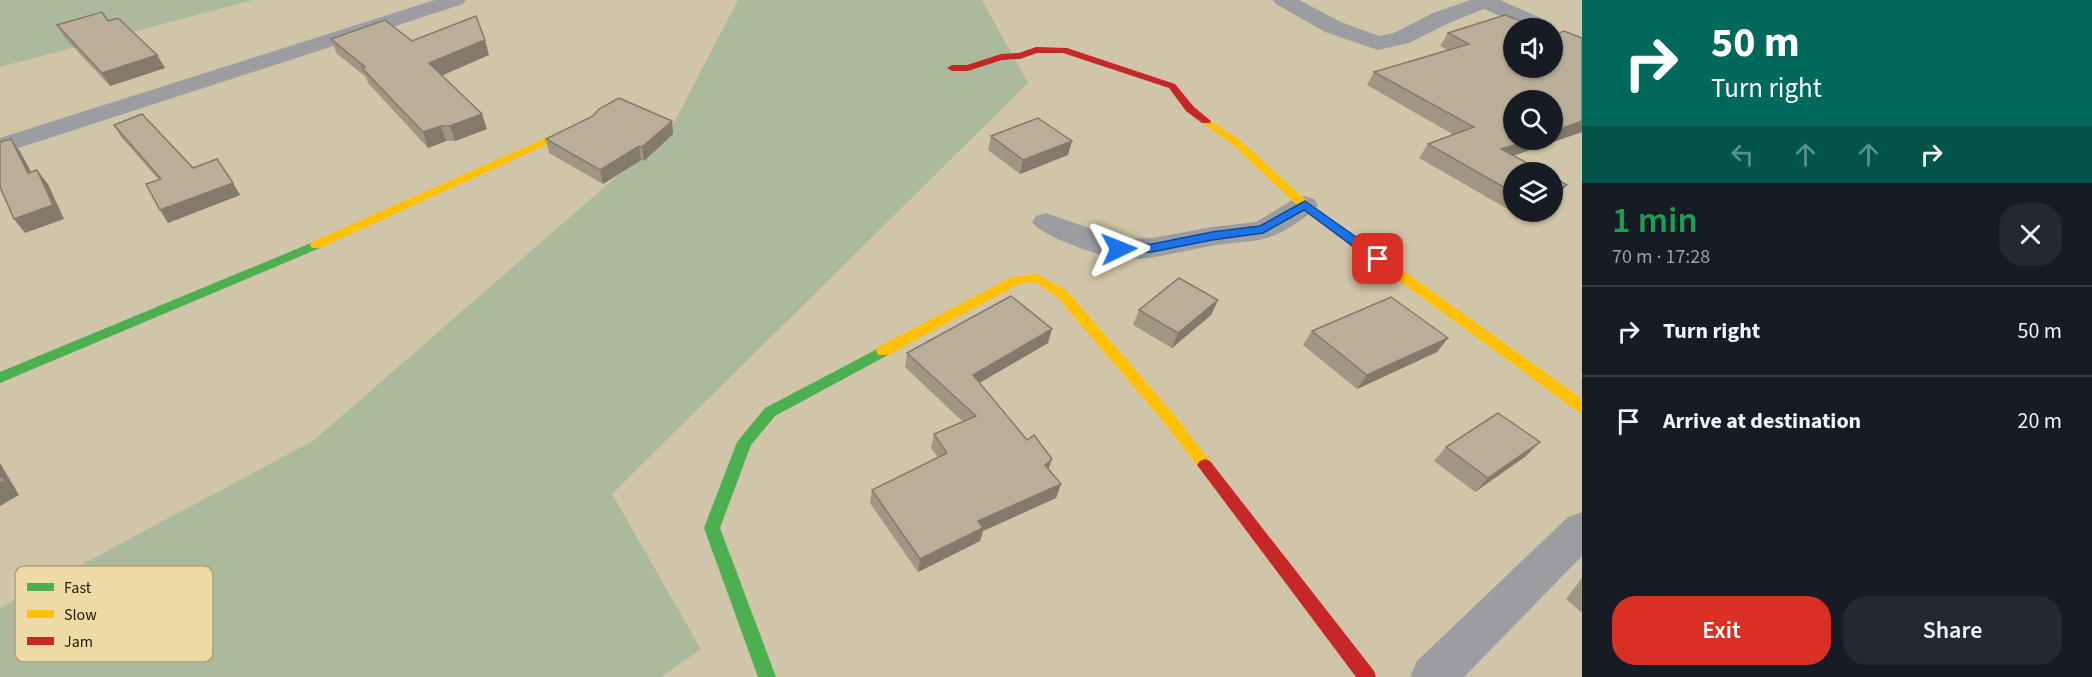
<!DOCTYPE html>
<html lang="en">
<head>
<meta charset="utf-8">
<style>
	:root { --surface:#171b24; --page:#242831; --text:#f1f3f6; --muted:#9ea1a6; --line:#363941; --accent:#d93025 }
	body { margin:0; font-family:"Source Sans 3",sans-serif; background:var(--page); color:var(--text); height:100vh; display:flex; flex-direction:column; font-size:22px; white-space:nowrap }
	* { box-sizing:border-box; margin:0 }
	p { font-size:20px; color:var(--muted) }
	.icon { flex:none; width:33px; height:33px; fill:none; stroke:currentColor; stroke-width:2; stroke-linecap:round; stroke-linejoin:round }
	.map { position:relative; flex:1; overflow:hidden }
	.panel { display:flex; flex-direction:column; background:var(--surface); width:510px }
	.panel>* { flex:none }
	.top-card { background:#00695c; color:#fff; overflow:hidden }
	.controls { position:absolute; left:1503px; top:18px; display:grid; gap:12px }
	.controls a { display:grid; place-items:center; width:60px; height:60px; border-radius:50%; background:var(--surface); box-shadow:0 2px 4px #0004; font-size:30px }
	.pin { position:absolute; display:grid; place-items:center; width:51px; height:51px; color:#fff; margin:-26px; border-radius:12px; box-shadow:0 3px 9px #0006 }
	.me { position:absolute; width:66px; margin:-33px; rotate:88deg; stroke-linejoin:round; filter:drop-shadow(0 0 4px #0008) }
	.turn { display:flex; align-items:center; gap:21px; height:126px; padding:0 30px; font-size:27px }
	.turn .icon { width:78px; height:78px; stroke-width:2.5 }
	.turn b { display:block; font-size:42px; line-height:51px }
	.lanes { display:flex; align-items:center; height:57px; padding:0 30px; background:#0003; justify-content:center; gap:30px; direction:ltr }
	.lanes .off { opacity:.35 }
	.round { display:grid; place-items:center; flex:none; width:63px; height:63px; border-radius:24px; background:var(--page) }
	.head { display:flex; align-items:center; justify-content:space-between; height:102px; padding:0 30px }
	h1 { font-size:36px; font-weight:600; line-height:45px; color:#1e9e55 }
	.primary-button { display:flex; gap:12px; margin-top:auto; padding:12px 30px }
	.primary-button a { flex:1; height:69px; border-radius:24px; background:var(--accent); color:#fff; font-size:24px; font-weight:600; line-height:69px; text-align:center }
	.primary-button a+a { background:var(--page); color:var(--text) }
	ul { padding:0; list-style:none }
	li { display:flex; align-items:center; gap:18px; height:90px; padding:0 30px; border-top:2px solid var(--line) }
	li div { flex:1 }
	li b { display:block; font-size:22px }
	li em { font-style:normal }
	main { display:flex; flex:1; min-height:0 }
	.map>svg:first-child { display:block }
	.green { fill:#abb99d }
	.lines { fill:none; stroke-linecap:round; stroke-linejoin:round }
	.street { fill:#9c9da0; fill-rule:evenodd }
	.fast { fill:#4caf50; fill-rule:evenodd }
	.slow { fill:#ffc107; fill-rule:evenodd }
	.jam { fill:#c62828; fill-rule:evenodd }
	.wall { fill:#a09684 }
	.shaded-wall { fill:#827a6b }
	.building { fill:#baae99; stroke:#827a6b; stroke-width:1.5 }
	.route { fill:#1a73e8; stroke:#114b97; stroke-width:1.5 }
	.key { fill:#eddaa5; stroke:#b0a075; stroke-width:1.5 }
	.key-label { font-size:16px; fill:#211a06 }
</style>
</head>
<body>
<main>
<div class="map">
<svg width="1582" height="677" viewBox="0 0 1582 677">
	<rect width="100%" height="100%" fill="#d0c5a9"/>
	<g class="green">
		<polygon points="0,0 253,0 0,67"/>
		<polygon points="738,0 982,0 1028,83 612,494 701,649 661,677 0,677 0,608 313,441 670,130"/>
	</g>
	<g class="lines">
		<g class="street">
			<polygon points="435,0 466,0 463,4 0,154 0,138"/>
			<polygon points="1273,0 1299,0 1341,22 1379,36 1394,33 1433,13 1470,0 1500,0 1552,23 1555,28 1552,31 1552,28 1527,28 1484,9 1449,23 1409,43 1378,50 1325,32 1276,4"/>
			<path d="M1304,196L1314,199L1318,205L1314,211C1300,220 1286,232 1270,237C1252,243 1230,242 1211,246C1181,251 1151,261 1120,259C1101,257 1041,236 1032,222L1036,216L1046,213L1120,239L1152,238L1212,227L1256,222L1294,199Z"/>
			<polygon points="1582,512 1582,556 1464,677 1410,677 1417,661 1568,517"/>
		</g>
		<g class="fast">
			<polygon points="316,241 320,242 322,245 320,248 0,383 0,372"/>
			<polygon points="883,346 888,347 890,351 888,355 775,416 751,445 720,528 776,677 758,677 704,528 737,442 765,408"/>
		</g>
		<g class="slow">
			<polygon points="1206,118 1240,140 1308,202 1582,399 1582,413 1577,411 1300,208 1232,144 1202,123 1202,119"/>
			<polygon points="586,120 591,123 590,125 320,248 312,248 310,245 312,242"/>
			<polygon points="1037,274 1067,291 1172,412 1210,461 1213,465 1210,469 1205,471 1200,469 1162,420 1057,297 1035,282 1019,284 888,355 878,355 876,351 878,347 1012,277"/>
		</g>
		<g class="jam">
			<polygon points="1036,47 1067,48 1175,84 1194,107 1211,121 1210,123 1202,123 1186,111 1169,88 1063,53 1037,53 1020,59 1002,60 968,71 952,71 947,68 952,65 967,65 1001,54 1019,53"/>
			<polygon points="1205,459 1210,461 1374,671 1376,677 1356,677 1197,465 1200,461"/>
		</g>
	</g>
	<g class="wall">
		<polygon points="1505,15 1582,132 1513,156 1514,212 1527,212 1518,215 1419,158 1428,144 1454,135 1367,85 1374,72 1448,50 1440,46 1448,33"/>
		<polygon points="108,21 157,55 165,68 110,86 65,38 57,25"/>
		<polygon points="331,39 412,41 489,55 442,75 487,129 455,141 446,141 428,148 368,83 366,77 337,54"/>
		<polygon points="672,121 673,134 644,161 641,160 603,184 549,153 546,139"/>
		<polygon points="114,125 193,168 240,195 168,223 159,180 121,137"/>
		<polygon points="991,136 1068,155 1020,174 988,150"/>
		<polygon points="1218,300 1211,315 1172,348 1133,325 1139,310"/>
		<polygon points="1312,331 1448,338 1437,352 1357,389 1303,345"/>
		<polygon points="1048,343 979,383 1027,440 1052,459 1048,469 1061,484 1056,498 983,531 980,541 918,572 870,503 872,490 938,458 931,448 934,434 963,422 905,367 907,353"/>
		<polygon points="1446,447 1526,456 1475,492 1434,461"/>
		<polygon points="1582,578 1582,613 1566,599"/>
	</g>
	<g class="shaded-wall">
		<polygon points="485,40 489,55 434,79 429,63"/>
		<polygon points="157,55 165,68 110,86 102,73"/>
		<polygon points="482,114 487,129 455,141 450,126"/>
		<polygon points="672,121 673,134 644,161 642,147"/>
		<polygon points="1582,121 1582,132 1492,163 1501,149 1530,140 1552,140 1552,132"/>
		<polygon points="441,126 446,141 428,148 423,132"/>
		<polygon points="11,139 21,153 39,187 28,173"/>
		<polygon points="1072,141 1068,155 1020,174 1023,160"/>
		<polygon points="639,146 641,160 603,184 600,170"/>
		<polygon points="37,170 48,184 64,219 25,233 14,219"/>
		<polygon points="233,183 240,195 168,223 160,210"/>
		<polygon points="1567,185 1556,199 1552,200 1552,191"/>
		<polygon points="1521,212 1527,212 1518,215"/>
		<polygon points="1218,300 1211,315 1172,348 1178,333"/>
		<polygon points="1052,329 1048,343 969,389 973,375"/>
		<polygon points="1448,338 1437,352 1357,389 1367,375"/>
		<polygon points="1540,442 1526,456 1475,492 1488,478"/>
		<polygon points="1052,459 1047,473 1045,465"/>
		<polygon points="0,463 19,495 0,506"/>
		<polygon points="1061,484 1056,498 983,531 980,541 918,572 920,559 978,521"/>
	</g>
	<g class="building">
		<polygon points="102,12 108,21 118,18 157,55 102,73 57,25"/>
		<polygon points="1505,15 1538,28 1514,28 1514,68 1552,68 1552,34 1555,35 1564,31 1582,38 1582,121 1552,132 1552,100 1514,100 1514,140 1530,140 1501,149 1544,172 1514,172 1514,193 1428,144 1474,127 1374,72 1469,44 1448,33"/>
		<polygon points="476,16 485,40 429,63 482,114 450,126 441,126 423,132 362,68 365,67 331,39 385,20 412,41"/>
		<polygon points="619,98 672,121 642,147 639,146 600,170 546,139 593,116 599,109"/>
		<polygon points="142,114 193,168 217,159 233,183 160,210 146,184 161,179 114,125"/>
		<polygon points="1038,118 1072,141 1023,160 991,136"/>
		<polygon points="11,139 28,173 37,170 53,205 14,219 0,187 0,142"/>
		<polygon points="1552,177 1567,185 1552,191"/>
		<polygon points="1179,278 1218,300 1178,333 1139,310"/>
		<polygon points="1011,296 1052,329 973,375 1027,440 1034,435 1052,459 1045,465 1061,484 978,521 983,528 920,559 872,490 947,453 934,434 976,416 907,353"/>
		<polygon points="1391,297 1448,338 1367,375 1312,331"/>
		<polygon points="1498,413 1540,442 1488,478 1446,447"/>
		<polygon points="0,474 4,481 0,483"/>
	</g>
	<polygon class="route" points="1305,201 1383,256 1384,259 1383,262 1374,262 1304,210 1263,233 1212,240 1152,252 1119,253 1113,249 1119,245 1152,244 1212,232 1260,226"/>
	<rect x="15" y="566" width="198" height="96" rx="9" class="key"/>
	<rect x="27" y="583" width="27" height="8" fill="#4caf50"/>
	<rect x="27" y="610" width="27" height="8" fill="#ffc107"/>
	<rect x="27" y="637" width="27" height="8" fill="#c62828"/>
	<g class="key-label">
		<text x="64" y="593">Fast</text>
		<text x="64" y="620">Slow</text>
		<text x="64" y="647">Jam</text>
	</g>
</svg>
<div class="controls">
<a><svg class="icon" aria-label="sound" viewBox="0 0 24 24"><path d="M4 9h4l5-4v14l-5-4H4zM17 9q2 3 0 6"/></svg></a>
<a><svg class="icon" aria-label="search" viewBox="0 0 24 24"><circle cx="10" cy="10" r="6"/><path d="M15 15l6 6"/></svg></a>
<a><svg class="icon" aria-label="layers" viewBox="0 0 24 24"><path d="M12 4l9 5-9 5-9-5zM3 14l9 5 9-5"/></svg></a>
</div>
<div class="pin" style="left:1378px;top:259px;background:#d93025"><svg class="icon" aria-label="arrive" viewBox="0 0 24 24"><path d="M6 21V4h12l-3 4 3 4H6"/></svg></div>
<svg class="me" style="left:1119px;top:249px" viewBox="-20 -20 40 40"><path d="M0-17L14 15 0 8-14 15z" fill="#1a73e8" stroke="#fff" stroke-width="4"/></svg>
</div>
<section class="panel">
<div class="top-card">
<div class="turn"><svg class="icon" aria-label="right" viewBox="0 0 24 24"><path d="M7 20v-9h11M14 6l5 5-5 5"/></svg><div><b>50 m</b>Turn right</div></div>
<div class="lanes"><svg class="icon off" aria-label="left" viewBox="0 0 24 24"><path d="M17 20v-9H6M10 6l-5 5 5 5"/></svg><svg class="icon off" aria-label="ahead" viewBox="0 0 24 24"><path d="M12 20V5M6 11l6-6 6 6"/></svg><svg class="icon off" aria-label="ahead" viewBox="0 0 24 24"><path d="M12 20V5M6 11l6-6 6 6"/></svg><svg class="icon" aria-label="right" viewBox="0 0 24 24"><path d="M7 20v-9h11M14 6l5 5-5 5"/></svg></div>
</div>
<div class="head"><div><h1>1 min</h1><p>70 m · 17:28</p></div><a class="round"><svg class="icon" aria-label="close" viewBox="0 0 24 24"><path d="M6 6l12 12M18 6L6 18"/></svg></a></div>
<ul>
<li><svg class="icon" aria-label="right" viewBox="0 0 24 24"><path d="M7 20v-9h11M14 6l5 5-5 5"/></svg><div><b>Turn right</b></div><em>50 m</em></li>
<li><svg class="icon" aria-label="arrive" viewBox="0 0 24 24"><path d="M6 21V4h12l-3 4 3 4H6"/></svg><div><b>Arrive at destination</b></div><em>20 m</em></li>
</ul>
<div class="primary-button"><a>Exit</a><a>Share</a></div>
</section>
</main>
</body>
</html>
